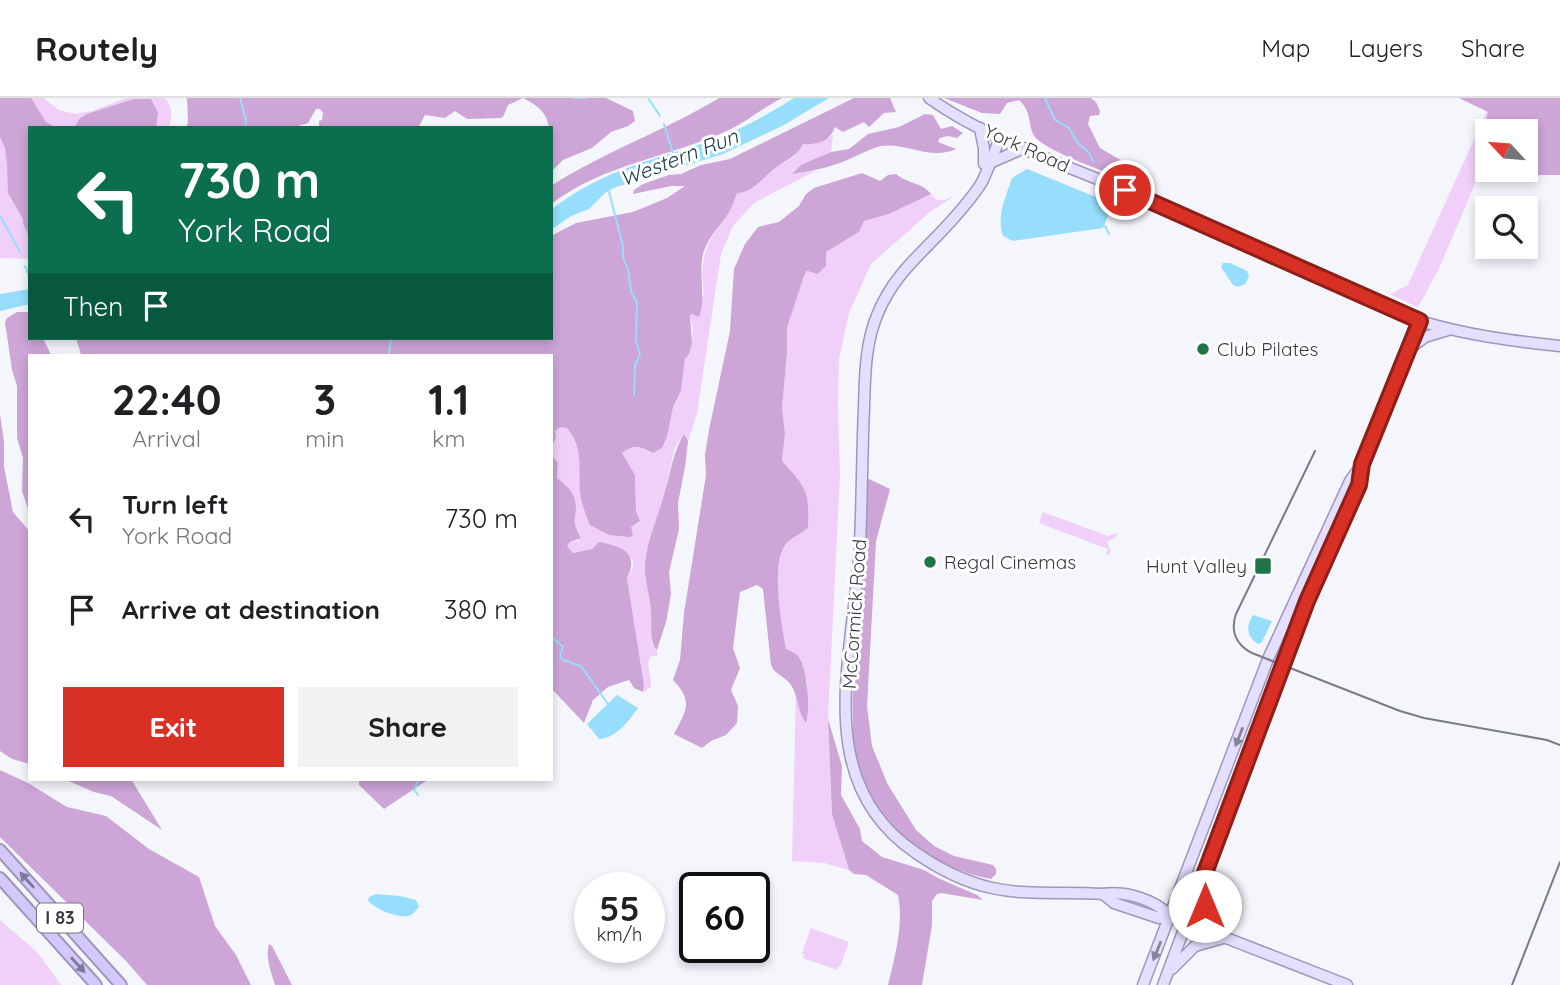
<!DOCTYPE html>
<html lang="en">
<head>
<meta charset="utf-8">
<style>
	:root { --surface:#fff; --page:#f2f2f2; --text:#202124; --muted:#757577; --line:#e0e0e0; --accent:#d93025 }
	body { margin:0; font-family:Quicksand,sans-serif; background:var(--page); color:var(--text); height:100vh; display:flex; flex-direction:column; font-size:26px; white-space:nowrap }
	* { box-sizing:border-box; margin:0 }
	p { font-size:23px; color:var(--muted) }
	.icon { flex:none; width:38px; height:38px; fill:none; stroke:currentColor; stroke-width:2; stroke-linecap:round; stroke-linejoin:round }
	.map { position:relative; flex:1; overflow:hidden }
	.sheet { position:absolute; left:28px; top:256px; width:525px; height:427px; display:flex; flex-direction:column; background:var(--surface); border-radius:0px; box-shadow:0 4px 10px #0003 }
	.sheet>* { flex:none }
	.hud { position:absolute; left:28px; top:28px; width:525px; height:214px; border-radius:0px; box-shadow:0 4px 10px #0003; background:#0b6e4f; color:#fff; overflow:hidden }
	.needle { width:46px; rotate:296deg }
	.buttons { position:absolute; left:1475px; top:21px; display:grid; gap:14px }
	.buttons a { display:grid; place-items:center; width:63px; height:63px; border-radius:0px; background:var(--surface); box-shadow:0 4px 10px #0003; font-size:35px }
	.speed { position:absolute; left:574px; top:774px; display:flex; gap:14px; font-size:35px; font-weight:700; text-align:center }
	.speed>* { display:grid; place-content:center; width:91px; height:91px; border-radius:50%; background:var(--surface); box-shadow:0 4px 10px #0003; line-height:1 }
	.speed small { font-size:18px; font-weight:400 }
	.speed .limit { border:4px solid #111; border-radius:10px; background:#fff; color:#111 }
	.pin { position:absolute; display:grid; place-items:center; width:60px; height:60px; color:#fff; margin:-30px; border:4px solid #fff; border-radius:50%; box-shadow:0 2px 7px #0007 }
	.me { position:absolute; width:77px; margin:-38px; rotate:0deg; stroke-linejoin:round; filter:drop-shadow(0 0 5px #0008) }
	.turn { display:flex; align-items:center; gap:24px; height:147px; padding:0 35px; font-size:32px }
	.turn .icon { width:91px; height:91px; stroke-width:2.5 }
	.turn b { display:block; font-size:49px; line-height:60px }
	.then { display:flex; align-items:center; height:66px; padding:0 35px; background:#0003; gap:14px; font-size:26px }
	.eta { display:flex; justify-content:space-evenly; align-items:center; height:119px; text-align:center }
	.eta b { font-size:42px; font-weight:700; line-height:49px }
	.primary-button { display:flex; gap:14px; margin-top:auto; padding:14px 35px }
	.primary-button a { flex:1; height:80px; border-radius:0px; background:var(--accent); color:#fff; font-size:28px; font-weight:700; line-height:80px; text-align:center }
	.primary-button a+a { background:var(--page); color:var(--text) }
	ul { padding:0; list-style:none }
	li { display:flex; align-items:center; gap:21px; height:91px; padding:0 35px }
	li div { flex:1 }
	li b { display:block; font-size:26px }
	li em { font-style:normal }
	header { display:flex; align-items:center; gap:42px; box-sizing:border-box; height:98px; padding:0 35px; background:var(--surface); border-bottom:2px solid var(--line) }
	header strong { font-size:33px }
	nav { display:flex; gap:38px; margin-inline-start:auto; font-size:24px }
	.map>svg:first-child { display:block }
	.green { fill:#f0d0f8 }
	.forest { fill:#cda5d7 }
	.water { fill:#96defc }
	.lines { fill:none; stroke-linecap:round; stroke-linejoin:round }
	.stream { stroke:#96defc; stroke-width:2 }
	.major-casing { stroke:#9d97bc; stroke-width:13 }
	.highway-casing { stroke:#9d97bc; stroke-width:14 }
	.major { stroke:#e5defd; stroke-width:10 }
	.highway { stroke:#d4c8fb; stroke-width:10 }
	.tram { stroke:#797c85; stroke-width:2 }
	.oneway { fill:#868498 }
	.oneway2 { fill:#7e7a97 }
	.route-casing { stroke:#8d1f18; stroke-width:18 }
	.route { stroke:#d93025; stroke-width:12 }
	.poi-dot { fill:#207548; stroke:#fff; stroke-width:2.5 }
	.labels { text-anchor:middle; stroke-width:6; stroke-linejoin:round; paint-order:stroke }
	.shield { fill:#fff; stroke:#74767e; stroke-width:2 }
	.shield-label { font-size:18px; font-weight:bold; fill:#383b46 }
	.street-label { font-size:19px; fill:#383b46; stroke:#fff }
	.poi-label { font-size:19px; fill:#383b46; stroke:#fff; text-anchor:start }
	.water-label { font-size:21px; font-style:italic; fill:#183946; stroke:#fff }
</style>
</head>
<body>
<header>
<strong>Routely</strong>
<nav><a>Map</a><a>Layers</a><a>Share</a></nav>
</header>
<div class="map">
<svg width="1560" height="887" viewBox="0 0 1560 887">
	<rect width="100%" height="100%" fill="#f4f6fc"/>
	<g class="green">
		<path d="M0,0H43L59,12L76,16L92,13L126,0H165C173,10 172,18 169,30H30V161L0,160Z"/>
		<path d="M1560,0L1504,21L1488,33L1487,58L1438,173C1430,184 1426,199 1417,209L1390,196L1408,187L1487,13Z"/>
		<path d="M833,37L831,54L812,62L793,75L817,72L754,105L733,128L721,156L697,316L688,343L684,336L675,349L645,480L651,506L652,546L657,552V558H652C643,567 654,578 650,590L643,594L644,587L627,480L633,469V463L625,455L599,445L592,451L573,455L567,448L570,444L579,443C577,437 574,431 573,426C570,398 583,404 557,380L558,365L551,357L555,333L560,329H567C583,348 579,371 580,393C581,405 589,418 593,429L600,431L609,437L638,426L640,423L636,413L635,377L621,355C634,346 638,348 652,355L662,350L667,339L673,309L681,293L685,261L689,256L693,233L690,217L704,197C696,144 718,137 737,95L755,89L773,71L794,59L803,46C815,47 823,44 833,37Z"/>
		<path d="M931,96L937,102H945L956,97L931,113L871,166L849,215L839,261L838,310L840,377L828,621L832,716L849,772L824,765L792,763L796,595L802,620L808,619L807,584L797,557L786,551C782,527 770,466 786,446C791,440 802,435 808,430C810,395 806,389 782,363L785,335L782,310L787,254V230L804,178L807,173L818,176L826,168V154L859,134L864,123L889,116Z"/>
		<polygon points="1043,414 1108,438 1117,435 1116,439 1107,444 1111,453 1109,457 1106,455 1108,451 1039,425"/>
		<polygon points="0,822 38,855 61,887 0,887"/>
		<polygon points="811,830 849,844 840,869 838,868 837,872 803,860 804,856 802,855"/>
	</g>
	<g class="forest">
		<polygon points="0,0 31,0 46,24 56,30 30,30 30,141 23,125 23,121 8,95 7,66 5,50 0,39"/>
		<path d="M187,0H606L633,13L635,23L628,28L611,34L592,50L563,62L551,74V30H549C547,14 537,7 523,0L508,7L503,19L500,20L467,21L455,13L445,20L425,17L418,30H319V23L322,22L323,15L320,11H316L308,25L291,30H186L188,24Z"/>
		<path d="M719,0H782C764,9 749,22 731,31C672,59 605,65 551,106V88C605,53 665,33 719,0Z"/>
		<path d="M854,0H890L896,14L884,15L869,29L864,24L843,34L835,29C830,44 817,47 803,46C796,60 785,62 774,71C761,81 754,94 737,95C734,103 731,113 725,120C717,131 709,139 704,153C697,174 707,197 699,219L692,216L690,217L692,246L689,256L685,261L681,293L673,309L667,339L662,350L653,355C639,348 634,346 622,355L635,377L636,413L640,423L631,429L633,437L630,439L609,437L590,427C586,417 581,405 580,394C578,372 584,349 567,330L560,329L555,333L556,339L551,351V257H81L76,240H551V138L576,125L633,114L667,100L685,88H671L633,96L634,92L643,86L669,77L681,76L701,67L730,61Z"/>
		<path d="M944,0H1091L1096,4L1100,13L1099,17L1090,18L1088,26L1100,50L1139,73L1143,80L1141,84H1136C1118,79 1040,52 1033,36C1028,23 1031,13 1019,2L1007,5L1000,16L982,15Z"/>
		<polygon points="1459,0 1560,0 1560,77 1538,77 1522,72 1526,72 1526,33 1488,33 1487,57 1481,48 1488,14"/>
		<polygon points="134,1 151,1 158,15 156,30 74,30 80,20 87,16"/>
		<path d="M925,16L933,17L941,31L952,28L963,35L957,40L948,38L940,40L938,44L956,51C931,63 906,44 881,48C871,50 855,59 845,63C828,70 810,73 792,76L801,67L812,62L831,54L849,51L868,36L899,29Z"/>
		<path d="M862,75L880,83L888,77L896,76C910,87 922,84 931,96L889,116L864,123L859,134L826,154V168L818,176L807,173L804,178L787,230V254L782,310L785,335L782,363C806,389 810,394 808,430C802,435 791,440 786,446C770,466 782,527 786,551C790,553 794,554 797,557C807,566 811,613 806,625C797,614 799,599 791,587C785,578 776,578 771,567L763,491L757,487L740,494L733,550L740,570L731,592L738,608L737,625L726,637L711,643L702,650L674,636C686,612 694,604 673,582L680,562L684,515L706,377L705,357L709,332L730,233L734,171L745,146L758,129L779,124L799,108L806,96L814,90Z"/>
		<polygon points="17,214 28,214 30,240 43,240 51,257 30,257 30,416 22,393 23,360 17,340 17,288 12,272 5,224 7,220"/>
		<polygon points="0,316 4,344 4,369 13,414 30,434 30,666 12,661 0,653"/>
		<path d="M684,336L688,343L685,369L678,405L679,431L669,474L671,496L666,524L657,552C649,545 652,527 651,516C651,499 644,484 645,467C647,441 659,418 665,393C671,373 673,354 684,336Z"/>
		<path d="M551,357L558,365L557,380C564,386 573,392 575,402C579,421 568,418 581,440L570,444L567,448L573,455L592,451L599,444C621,448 640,455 627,480L644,587L643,594L634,590L629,582L608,589L593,602L584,625L551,590Z"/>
		<path d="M867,380L890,391L876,443L867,608L872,648L887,685L916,732L934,748L954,758L993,767L996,771V776L991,781C928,769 864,724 853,657C851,647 853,635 853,625C852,598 853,572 855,545C860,490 864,435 867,380Z"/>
		<path d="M828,621L842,668L841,697L860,731L862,743L882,759L924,772L940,781L977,797L983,802L941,795L937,796L932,803V827L922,887H888C895,859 904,825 898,797L866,777L854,776L849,772L832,716Z"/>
		<polygon points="0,672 28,685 67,709 106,718 149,751 199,779 215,828 236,857 251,887 147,887 126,863 0,739"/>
		<polygon points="64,681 131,681 162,732 111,698 94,694"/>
		<polygon points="359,681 429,681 384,711 359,687"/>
		<path d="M269,846L272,848L292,887H275C271,874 265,859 269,846Z"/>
	</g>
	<g class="water">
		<path d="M794,0H829L784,27L723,56L616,89L605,95L589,111L571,118L551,132V112C606,68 660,62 723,38C748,28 771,14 794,0Z"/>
		<path d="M1027,71L1113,106L1103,130L1013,143L1003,138C996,119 1006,98 1012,80Z"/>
		<polygon points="1223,165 1230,165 1247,173 1249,179 1245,186 1238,189 1233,187 1221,169"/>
		<polygon points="30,191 30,206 0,213 0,196"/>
		<path d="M1253,517L1272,523L1262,544L1258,546C1246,538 1246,528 1253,517Z"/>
		<path d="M617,597L638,610C629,623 616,640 599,641L587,626Z"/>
		<path d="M376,796L400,798L416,802L419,809C418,810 413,816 411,817C399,822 376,811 368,803L369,799Z"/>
	</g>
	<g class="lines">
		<g class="stream">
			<polyline points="240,0 246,22 245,30"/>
			<polyline points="574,0 586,0"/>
			<polyline points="648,0 660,18"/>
			<polyline points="1045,0 1055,22 1069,30 1077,44 1089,55 1093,63"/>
			<polyline points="664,26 673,55"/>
			<polyline points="609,94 623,148 623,159 628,172 631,193 637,205 636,243 640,257 635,267 634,297"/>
			<polyline points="0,118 20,154"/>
			<polyline points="1105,128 1109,136"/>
			<polyline points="25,168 30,180"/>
			<polyline points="389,257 391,240"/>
			<polyline points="551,538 563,549 560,558 563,562 581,568 608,606"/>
			<polyline points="418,697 414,692 419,681"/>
		</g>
		<g class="major-casing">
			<g id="major">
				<path d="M929,0C988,42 1061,65 1127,93C1225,135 1322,179 1420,223C1466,237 1512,243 1560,248"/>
				<polyline points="980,30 984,51 984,66"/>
				<path d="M1000,40C994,54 989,70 982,84C976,94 961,112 953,121C924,154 895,174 878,215C865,245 865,277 864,309C862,355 862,401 860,446C855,553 808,682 916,755C939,771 965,784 992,790C1028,798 1066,793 1103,796C1125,793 1155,801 1170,818L1347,887"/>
				<polyline points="990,65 1024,50"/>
				<polyline points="1409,251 1425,239 1448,232"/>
				<polyline points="1203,784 1207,813 1225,839"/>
				<polyline points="1103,796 1114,805 1159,820 1170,818"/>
				<polyline points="1172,871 1195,848 1223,840"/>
				<polyline points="1143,887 1268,561 1350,383 1360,369"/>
				<polyline points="1163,887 1307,503 1359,387 1362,366 1420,223"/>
			</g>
		</g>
		<g class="highway-casing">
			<g id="highway">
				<polyline points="0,752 121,887"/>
				<polyline points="0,780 96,887"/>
			</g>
		</g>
		<use href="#major" class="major"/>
		<use href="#highway" class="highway"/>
		<g class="tram">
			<path d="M1315,353L1236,516C1230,533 1236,547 1252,555L1400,613L1424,620L1547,642L1560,647"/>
			<polyline points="1512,887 1560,764"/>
		</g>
	</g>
	<defs><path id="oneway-solid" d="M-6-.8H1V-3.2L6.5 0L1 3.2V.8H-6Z" transform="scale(1.75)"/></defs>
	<g class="oneway">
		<use href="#oneway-solid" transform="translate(1239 639) rotate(111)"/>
		<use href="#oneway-solid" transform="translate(1157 853) rotate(112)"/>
	</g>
	<g class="oneway2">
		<use href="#oneway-solid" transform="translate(27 782) rotate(-132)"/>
		<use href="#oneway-solid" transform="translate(78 867) rotate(48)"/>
	</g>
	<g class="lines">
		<g class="route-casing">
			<polyline id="route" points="1125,92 1420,223 1362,366 1359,387 1307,503 1203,780 1205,808"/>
		</g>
		<use href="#route" class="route"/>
	</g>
	<g class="poi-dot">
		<circle cx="1203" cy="251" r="7"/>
		<circle cx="930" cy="464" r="7"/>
		<rect x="1254" y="459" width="18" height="18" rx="3.5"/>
	</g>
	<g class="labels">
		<rect class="shield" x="37" y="805.5" width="46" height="29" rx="5"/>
		<g class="shield-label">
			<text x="60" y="826">I 83</text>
		</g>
		<g class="street-label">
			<text transform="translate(1027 50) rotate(24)" y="7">York Road</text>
			<text transform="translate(854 516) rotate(-86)" y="7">McCormick Road</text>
		</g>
		<g class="poi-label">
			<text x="1217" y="258">Club Pilates</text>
			<text x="944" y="471">Regal Cinemas</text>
			<text x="1247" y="475" text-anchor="end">Hunt Valley</text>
		</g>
		<g class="water-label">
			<text transform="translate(679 60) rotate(-21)" y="7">Western Run</text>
		</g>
	</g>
</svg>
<div class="buttons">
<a><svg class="needle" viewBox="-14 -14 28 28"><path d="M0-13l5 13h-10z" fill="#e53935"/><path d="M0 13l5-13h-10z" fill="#757577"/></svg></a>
<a><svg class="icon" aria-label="search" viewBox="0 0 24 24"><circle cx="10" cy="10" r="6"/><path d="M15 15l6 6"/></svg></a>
</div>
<div class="speed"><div>55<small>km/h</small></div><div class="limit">60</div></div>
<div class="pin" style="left:1125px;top:92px;background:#d93025"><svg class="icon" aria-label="arrive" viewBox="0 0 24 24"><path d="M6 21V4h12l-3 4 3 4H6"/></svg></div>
<svg class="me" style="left:1205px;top:808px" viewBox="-20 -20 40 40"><circle r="19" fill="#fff"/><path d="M0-13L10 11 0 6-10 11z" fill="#d93025"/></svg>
<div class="hud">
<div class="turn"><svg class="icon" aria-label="left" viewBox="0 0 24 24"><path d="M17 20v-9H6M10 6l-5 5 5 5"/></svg><div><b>730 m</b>York Road</div></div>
<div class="then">Then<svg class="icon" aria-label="arrive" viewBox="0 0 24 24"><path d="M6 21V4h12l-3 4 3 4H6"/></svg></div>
</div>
<section class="sheet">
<div class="eta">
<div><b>22:40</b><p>Arrival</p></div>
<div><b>3</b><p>min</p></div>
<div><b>1.1</b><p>km</p></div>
</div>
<ul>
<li><svg class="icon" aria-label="left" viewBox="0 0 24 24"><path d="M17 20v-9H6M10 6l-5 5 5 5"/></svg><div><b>Turn left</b><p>York Road</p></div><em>730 m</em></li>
<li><svg class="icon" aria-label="arrive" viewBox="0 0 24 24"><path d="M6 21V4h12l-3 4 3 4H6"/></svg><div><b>Arrive at destination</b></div><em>380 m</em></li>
</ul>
<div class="primary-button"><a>Exit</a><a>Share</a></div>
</section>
</div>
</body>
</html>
